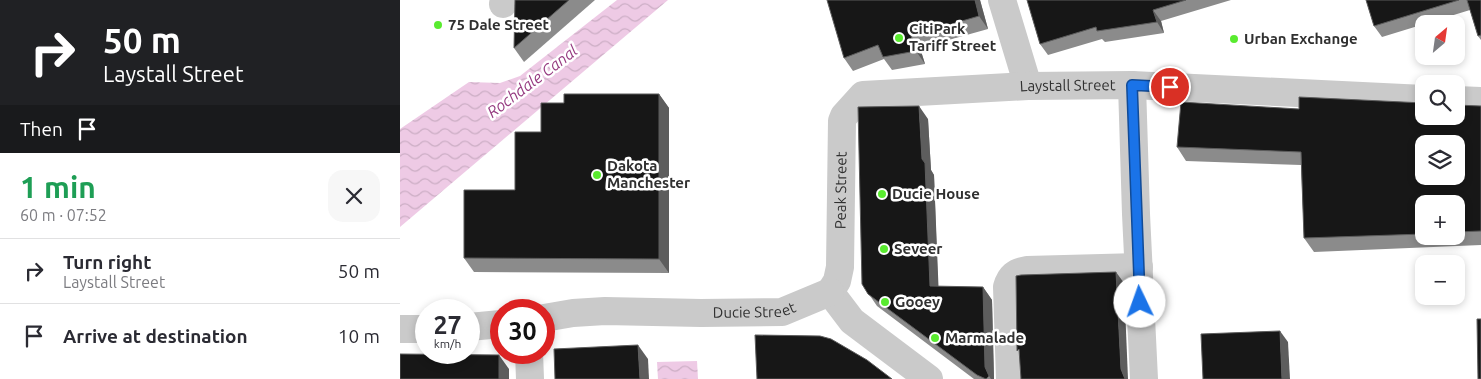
<!DOCTYPE html>
<html lang="en">
<head>
<meta charset="utf-8">
<style>
	:root { --surface:#fff; --page:#f7f7f7; --text:#2b2b33; --muted:#7c7c81; --line:#e1e1e2 }
	body { margin:0; font-family:Ubuntu,sans-serif; background:var(--page); color:var(--text); height:100vh; display:flex; flex-direction:column; font-size:19px; white-space:nowrap }
	* { box-sizing:border-box; margin:0 }
	p { font-size:16px; color:var(--muted) }
	.icon { flex:none; width:28px; height:28px; fill:none; stroke:currentColor; stroke-width:2; stroke-linecap:round; stroke-linejoin:round }
	.map { position:relative; flex:1; overflow:hidden }
	.details { display:flex; flex-direction:column; background:var(--surface); width:400px }
	.details>* { flex:none }
	.top-card { background:#202124; color:#fff; overflow:hidden }
	.needle { width:32px; rotate:29deg }
	.fabs { position:absolute; left:1015px; top:15px; display:grid; gap:10px }
	.fabs a { display:grid; place-items:center; width:50px; height:50px; border-radius:10px; background:var(--surface); box-shadow:0 2px 8px #0003; font-size:25px }
	.speed { position:absolute; left:15px; top:299px; display:flex; gap:10px; font-size:25px; font-weight:700; text-align:center }
	.speed>* { display:grid; place-content:center; width:65px; height:65px; border-radius:50%; background:var(--surface); box-shadow:0 2px 8px #0003; line-height:1 }
	.speed small { font-size:12px; font-weight:400 }
	.speed .limit { border:8px solid #d22; background:#fff; color:#111 }
	.pin { position:absolute; display:grid; place-items:center; width:42px; height:42px; color:#fff; margin:-21px; border:2px solid #fff; border-radius:50%; box-shadow:0 1px 5px #0007 }
	.me { position:absolute; width:55px; margin:-28px; rotate:357deg; stroke-linejoin:round; filter:drop-shadow(0 0 4px #0008) }
	.turn { display:flex; align-items:center; gap:18px; height:105px; padding:0 20px; font-size:22px }
	.turn .icon { width:65px; height:65px; stroke-width:2.5 }
	.turn b { display:block; font-size:35px; line-height:42px }
	.then { display:flex; align-items:center; height:48px; padding:0 20px; background:#0003; gap:10px; font-size:19px }
	.round { display:grid; place-items:center; flex:none; width:52px; height:52px; border-radius:15px; background:var(--page) }
	.headline { display:flex; align-items:center; justify-content:space-between; height:85px; padding:0 20px }
	h1 { font-size:30px; font-weight:700; line-height:38px; color:#1e9e55 }
	ul { padding:0; list-style:none }
	li { display:flex; align-items:center; gap:15px; height:65px; padding:0 20px; border-top:1px solid var(--line) }
	li div { flex:1 }
	li b { display:block; font-size:19px }
	li em { font-style:normal }
	main { display:flex; flex:1; min-height:0 }
	.map>svg:first-child { display:block }
	.water { fill:url(#water-waves) }
	.lines { fill:none; stroke-linecap:round; stroke-linejoin:round }
	.street { stroke:#cacaca; stroke-width:28 }
	.wall { fill:#8b8b8b; fill-rule:evenodd }
	.shaded-wall { fill:#5d5d5d }
	.building { fill:#171717; stroke:#5d5d5d; fill-rule:evenodd }
	.route-casing { stroke:#114b97; stroke-width:12 }
	.route { stroke:#1a73e8; stroke-width:9 }
	.poi-dot { fill:#59eb2f; stroke:#fff; stroke-width:2 }
	.labels { text-anchor:middle; stroke-width:5; stroke-linejoin:round; paint-order:stroke }
	.poi-label { font-size:15px; font-weight:bold; fill:#303030; stroke:#fff; text-anchor:start }
	.street-label { font-size:15px; fill:#303030; stroke:#fff }
	.water-label { font-size:16px; font-style:italic; fill:#963b81; stroke:#fff }
</style>
</head>
<body>
<main>
<section class="details">
<div class="top-card">
<div class="turn"><svg class="icon" aria-label="right" viewBox="0 0 24 24"><path d="M7 20v-9h11M14 6l5 5-5 5"/></svg><div><b>50 m</b>Laystall Street</div></div>
<div class="then">Then<svg class="icon" aria-label="arrive" viewBox="0 0 24 24"><path d="M6 21V4h12l-3 4 3 4H6"/></svg></div>
</div>
<div class="headline"><div><h1>1 min</h1><p>60 m · 07:52</p></div><a class="round"><svg class="icon" aria-label="close" viewBox="0 0 24 24"><path d="M6 6l12 12M18 6L6 18"/></svg></a></div>
<ul>
<li><svg class="icon" aria-label="right" viewBox="0 0 24 24"><path d="M7 20v-9h11M14 6l5 5-5 5"/></svg><div><b>Turn right</b><p>Laystall Street</p></div><em>50 m</em></li>
<li><svg class="icon" aria-label="arrive" viewBox="0 0 24 24"><path d="M6 21V4h12l-3 4 3 4H6"/></svg><div><b>Arrive at destination</b></div><em>10 m</em></li>
</ul>
</section>
<div class="map">
<svg width="1081" height="379" viewBox="0 0 1081 379">
	<defs>
		<pattern id="water-waves" width="16" height="10" patternUnits="userSpaceOnUse" patternTransform="scale(1.25)"><rect width="16" height="10" fill="#eecae5"/><path d="M0 5q4-4 8 0t8 0" fill="none" stroke="#ccaec5"/></pattern>
	</defs>
	<rect width="100%" height="100%" fill="#fff"/>
	<g class="water">
		<polygon points="217,0 268,0 0,227 0,129 69,82 100,83 120,76"/>
		<polygon points="297,361 298,379 258,379 257,362"/>
	</g>
	<g class="lines">
		<g class="street">
			<polyline points="602,0 628,86"/>
			<polyline points="103,4 104,0"/>
			<polyline points="732,85 736,214 744,379"/>
			<polyline points="1056,100 1081,101"/>
			<path id="s1" d="M430,292L437,281L440,267L442,121L444,116L463,95L628,86L732,85L1024,99"/>
			<polyline points="430,292 452,321 529,379"/>
			<path id="s2" d="M144,318L173,313L205,311L301,313L382,312L430,292"/>
			<polyline points="69,327 101,324"/>
			<polyline points="0,329 26,329"/>
			<polyline points="129,352 130,379"/>
			<path d="M610,379L607,287C610,276 615,272 627,270L739,267"/>
		</g>
	</g>
	<g class="wall">
		<polygon points="115,0 195,0 124,62 114,48"/>
		<polygon points="580,0 588,29 520,48 525,64 492,70 484,59 453,71 444,58"/>
		<polygon points="627,0 831,0 761,21 764,33 705,42 702,39 648,55 640,44"/>
		<polygon points="966,0 1081,0 1081,40 1078,36 1070,10 982,37 974,26"/>
		<polygon points="259,94 269,108 269,273 74,272 64,258 115,190 141,132 164,103"/>
		<path d="M1081,106V245L914,252L904,238L901,165L786,161L777,147L899,109ZM1024,204H1056V236H1024Z"/>
		<polygon points="528,119 531,170 534,175 538,287 583,287 592,300 594,379 574,379 477,306 462,284"/>
	</g>
	<g class="shaded-wall">
		<polygon points="575,0 580,0 588,29 579,16"/>
		<polygon points="753,10 761,21 764,33 757,22"/>
		<polygon points="511,36 520,48 525,64 516,51"/>
		<polygon points="259,94 269,108 269,273 259,259"/>
		<polygon points="519,106 528,119 531,170 534,175 539,299 530,286"/>
		<polygon points="716,272 724,283 728,379 725,379 721,369"/>
		<polygon points="583,287 592,300 594,379 591,379 589,376 585,367"/>
		<polygon points="880,331 888,342 890,379 882,379"/>
		<polygon points="238,345 248,359 249,379 240,379"/>
		<polygon points="99,355 109,369 109,379 99,379"/>
	</g>
	<g class="building">
		<polygon points="115,0 169,0 114,48"/>
		<polygon points="427,0 575,0 579,16 511,36 516,51 483,57 478,45 444,58"/>
		<polygon points="627,0 786,0 753,10 757,22 697,31 696,27 640,44"/>
		<polygon points="966,0 1059,0 974,26"/>
		<polygon points="1067,0 1081,0 1081,35 1078,36"/>
		<polygon points="164,94 259,94 259,259 64,258 64,190 115,190 115,132 141,132 141,103 164,103"/>
		<path d="M899,97L1024,103V116H1056V105L1081,106V231L1056,232V204H1024V234L904,238L901,152L777,147L781,102L899,109ZM1024,144H1056V176H1024Z"/>
		<polygon points="519,106 522,159 525,163 530,286 583,287 585,367 589,376 586,379 577,375 468,294 462,284 458,107"/>
		<polygon points="716,272 721,369 725,379 621,379 619,349 617,351 616,276 621,275"/>
		<polygon points="1077,319 1081,319 1081,379 1078,379"/>
		<polygon points="880,331 882,379 803,379 801,334"/>
		<polygon points="355,335 420,336 431,339 467,360 492,379 357,379"/>
		<polygon points="238,345 240,379 155,379 154,349"/>
		<polygon points="0,354 99,355 99,379 0,379"/>
	</g>
	<g class="lines">
		<g class="route-casing">
			<polyline id="route" points="740,302 732,85 770,87"/>
		</g>
		<use href="#route" class="route"/>
	</g>
	<g class="poi-dot">
		<circle cx="38" cy="25" r="5"/>
		<circle cx="499" cy="38" r="5"/>
		<circle cx="834" cy="39" r="5"/>
		<circle cx="197" cy="175" r="5"/>
		<circle cx="482" cy="194" r="5"/>
		<circle cx="484" cy="249" r="5"/>
		<circle cx="485" cy="302" r="5"/>
		<circle cx="535" cy="338" r="5"/>
	</g>
	<g class="labels">
		<g class="poi-label">
			<text x="48" y="30">75 Dale Street</text>
			<text x="509" y="34">CitiPark<tspan x="509" dy="17">Tariff Street</tspan></text>
			<text x="844" y="44">Urban Exchange</text>
			<text x="207" y="171">Dakota<tspan x="207" dy="17">Manchester</tspan></text>
			<text x="492" y="199">Ducie House</text>
			<text x="494" y="254">Seveer</text>
			<text x="495" y="307">Gooey</text>
			<text x="545" y="343">Marmalade</text>
		</g>
		<g class="street-label">
			<text dy="5" stroke="none"><textPath href="#s1" startOffset="412">Laystall Street</textPath></text>
			<text dy="5" stroke="none"><textPath href="#s1" startOffset="104">Peak Street</textPath></text>
			<text dy="5" stroke="none"><textPath href="#s2" startOffset="211">Ducie Street</textPath></text>
		</g>
		<g class="water-label">
			<text transform="translate(132 81) rotate(-37)" y="6">Rochdale Canal</text>
		</g>
	</g>
</svg>
<div class="fabs">
<a><svg class="needle" viewBox="-14 -14 28 28"><path d="M0-13l5 13h-10z" fill="#e53935"/><path d="M0 13l5-13h-10z" fill="#7c7c81"/></svg></a>
<a><svg class="icon" aria-label="search" viewBox="0 0 24 24"><circle cx="10" cy="10" r="6"/><path d="M15 15l6 6"/></svg></a>
<a><svg class="icon" aria-label="layers" viewBox="0 0 24 24"><path d="M12 4l9 5-9 5-9-5zM3 14l9 5 9-5"/></svg></a>
<a>+</a>
<a>−</a>
</div>
<div class="speed"><div>27<small>km/h</small></div><div class="limit">30</div></div>
<div class="pin" style="left:770px;top:87px;background:#d93025"><svg class="icon" aria-label="arrive" viewBox="0 0 24 24"><path d="M6 21V4h12l-3 4 3 4H6"/></svg></div>
<svg class="me" style="left:740px;top:302px" viewBox="-20 -20 40 40"><circle r="19" fill="#fff"/><path d="M0-13L10 11 0 6-10 11z" fill="#1a73e8"/></svg>
</div>
</main>
</body>
</html>
